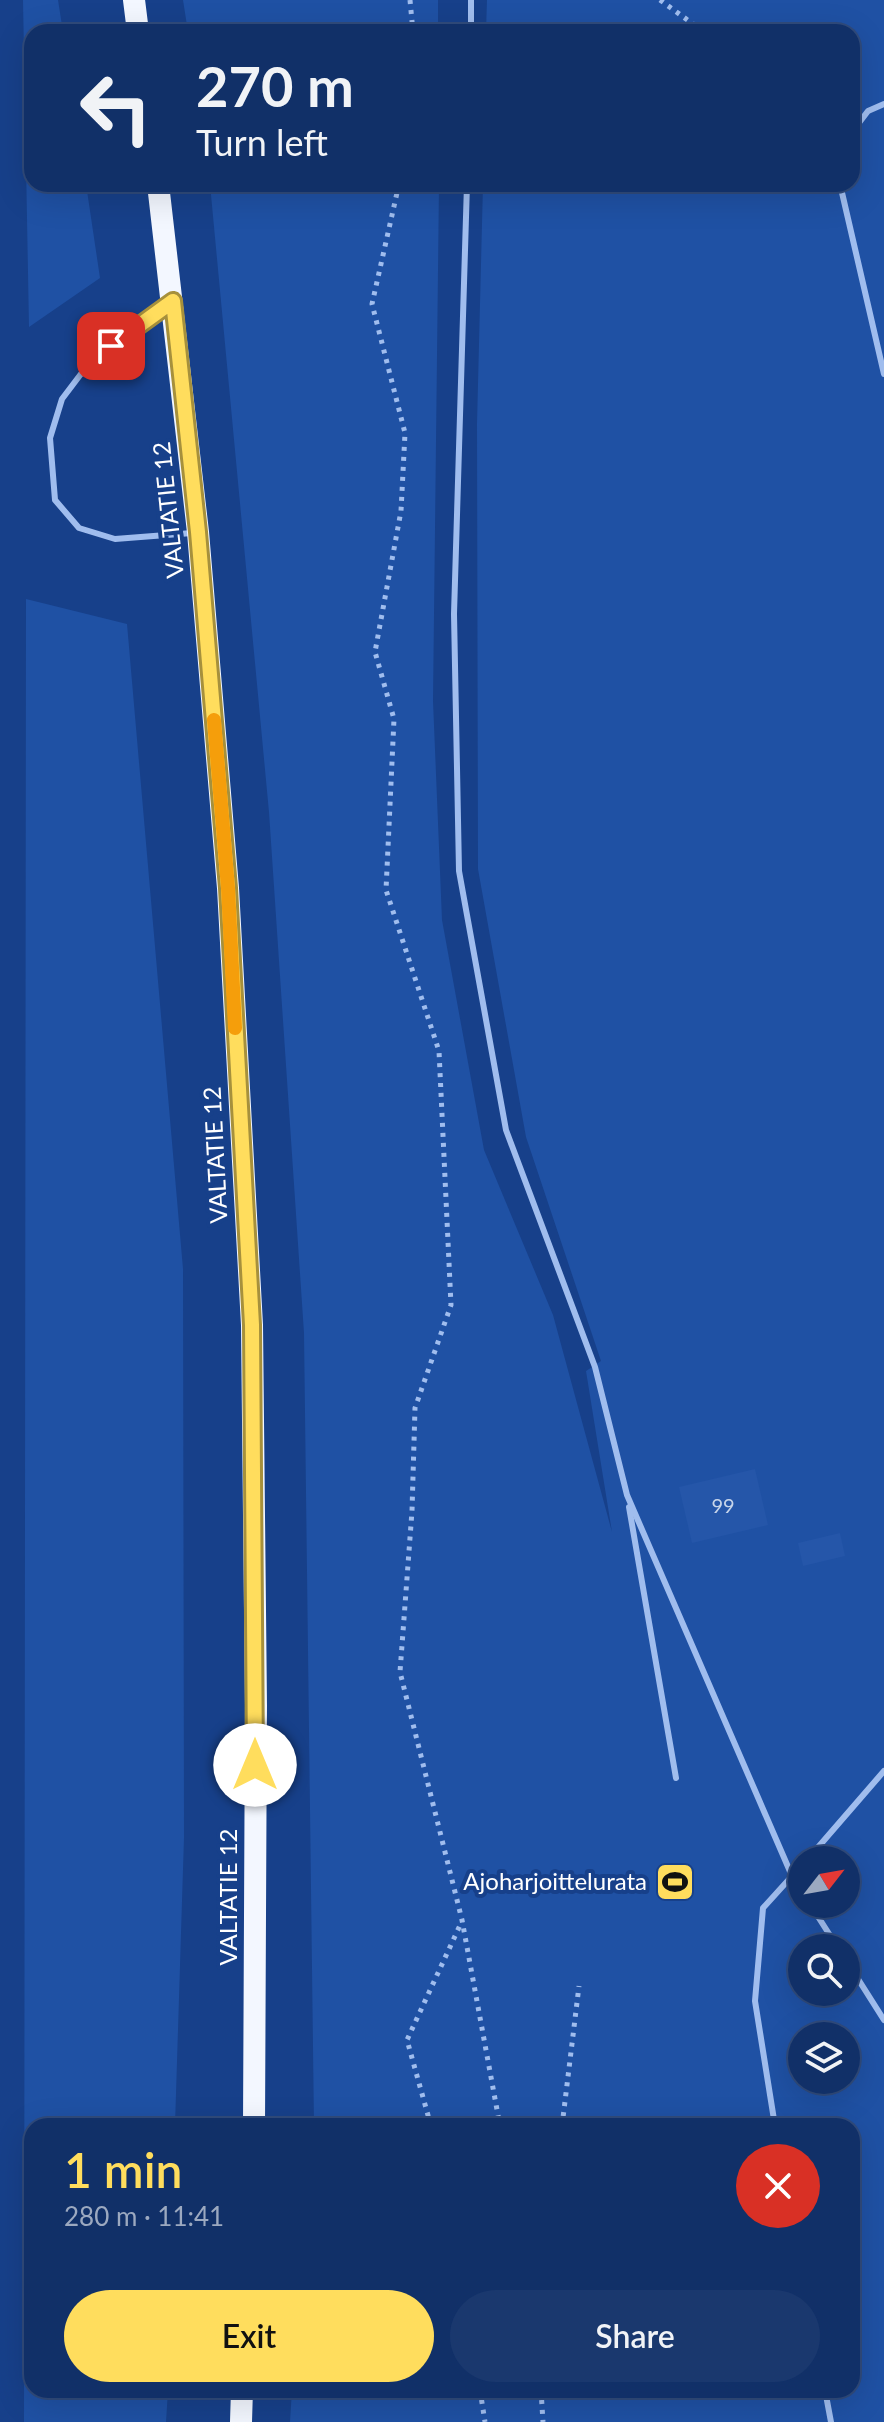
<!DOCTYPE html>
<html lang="en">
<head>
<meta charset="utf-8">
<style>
	:root { --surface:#113068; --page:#1a386e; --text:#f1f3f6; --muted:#9ca9c0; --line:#304b7c; --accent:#ffdd5d }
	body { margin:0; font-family:Lato,sans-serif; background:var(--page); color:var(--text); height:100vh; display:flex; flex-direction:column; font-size:30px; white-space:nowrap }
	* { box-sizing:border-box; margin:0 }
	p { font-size:26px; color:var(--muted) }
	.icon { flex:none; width:44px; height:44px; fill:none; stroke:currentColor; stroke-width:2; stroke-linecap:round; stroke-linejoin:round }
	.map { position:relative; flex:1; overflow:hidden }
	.panel { position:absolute; left:24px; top:2118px; width:836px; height:280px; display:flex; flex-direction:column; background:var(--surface); border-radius:24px; box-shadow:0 8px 32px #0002,0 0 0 2px var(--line) }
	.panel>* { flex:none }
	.top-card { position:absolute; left:24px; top:24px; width:836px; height:168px; border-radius:24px; box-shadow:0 8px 32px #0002,0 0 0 2px var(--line); background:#113068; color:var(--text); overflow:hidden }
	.needle { width:52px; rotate:59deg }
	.controls { position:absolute; left:788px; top:1846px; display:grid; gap:16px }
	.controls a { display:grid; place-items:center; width:72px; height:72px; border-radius:50%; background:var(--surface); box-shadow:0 8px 32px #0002,0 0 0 2px var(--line); font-size:40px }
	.pin { position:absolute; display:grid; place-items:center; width:68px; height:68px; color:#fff; margin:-34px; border-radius:16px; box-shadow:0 4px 12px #0006 }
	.me { position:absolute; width:88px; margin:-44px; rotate:0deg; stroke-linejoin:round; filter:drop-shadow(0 0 6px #0008) }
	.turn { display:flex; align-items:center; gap:28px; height:168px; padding:0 40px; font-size:36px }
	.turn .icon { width:104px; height:104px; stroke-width:2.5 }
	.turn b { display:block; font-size:56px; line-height:68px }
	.round { display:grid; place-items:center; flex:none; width:84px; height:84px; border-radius:42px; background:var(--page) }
	.head { display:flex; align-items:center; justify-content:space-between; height:136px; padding:0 40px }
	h1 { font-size:48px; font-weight:600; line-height:60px; color:var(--accent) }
	.button { display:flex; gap:16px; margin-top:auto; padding:16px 40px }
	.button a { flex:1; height:92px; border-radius:48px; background:var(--accent); color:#111; font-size:32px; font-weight:600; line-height:92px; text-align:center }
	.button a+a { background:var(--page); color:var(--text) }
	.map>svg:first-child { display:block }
	.green { fill:#1f51a4; fill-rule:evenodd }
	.building { fill:#2556a9 }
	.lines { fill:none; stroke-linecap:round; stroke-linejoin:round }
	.path { stroke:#a0bdee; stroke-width:5; stroke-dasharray:4 6; stroke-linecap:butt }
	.service { stroke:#a0bdee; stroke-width:6 }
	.trunk { stroke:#f3f7ff; stroke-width:22 }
	.route-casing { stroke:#a6903c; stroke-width:20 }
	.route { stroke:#ffdd5d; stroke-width:14 }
	.slow { stroke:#f59e0b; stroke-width:14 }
	.labels { text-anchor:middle; stroke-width:8; stroke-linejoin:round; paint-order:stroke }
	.number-label { font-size:20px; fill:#c8d5ea }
	.street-label { font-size:24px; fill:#fff; stroke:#17408a }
	.poi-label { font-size:24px; fill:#fff; stroke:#17408a; text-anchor:end }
</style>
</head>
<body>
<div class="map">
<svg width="884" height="2422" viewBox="0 0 884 2422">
	<rect width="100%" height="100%" fill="#17408a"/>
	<g class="green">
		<polygon points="23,0 58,0 63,32 32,32 32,184 86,184 100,278 29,327"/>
		<polygon points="183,0 438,0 438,32 188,32"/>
		<path d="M487,0H884V2422H290L292,2390H852V2126H314L304,1333L269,812L210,184H439L433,701L442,920L484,1150L553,1315L612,1532L586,1371L601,1361L526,1137L478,869L477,424L483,184H852V32H486ZM802,1860H846V1904H802ZM802,1948H846V1992H802ZM802,2036H846V2080H802Z"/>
		<polygon points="26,599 127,624 183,1269 184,1837 175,2126 32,2126 32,2390 168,2390 166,2422 24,2422"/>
	</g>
	<g class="building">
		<polygon points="755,1469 768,1525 692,1543 679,1487"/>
		<polygon points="840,1533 845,1556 803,1566 798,1543"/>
	</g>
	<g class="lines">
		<g class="path">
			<polyline points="410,0 413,32"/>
			<polyline points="660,0 704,32"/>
			<polyline points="399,184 372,304 405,433 401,511 375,652 394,719 386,890 439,1051 451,1305 415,1408 412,1511 400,1672 462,1920 500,2126"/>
			<polyline points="431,2126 407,2040 462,1921"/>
			<polyline points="562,2126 579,1986"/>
			<polyline points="480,2390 485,2422"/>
			<polyline points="541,2390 543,2422"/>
		</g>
		<g class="service">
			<polyline points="471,32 471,0"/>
			<polyline points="852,132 868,111 884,104"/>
			<polyline points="467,184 454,614 459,871 506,1130 595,1367 627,1495 792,1876 802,1891"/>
			<polyline points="840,184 884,374"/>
			<polyline points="167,305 90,362 62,399 50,438 55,500 79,528 115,539 192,533"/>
			<polyline points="629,1507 676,1778"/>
			<polyline points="807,1860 884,1771"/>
			<polyline points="810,1904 838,1948"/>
			<polyline points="846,1960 884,2020"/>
			<polyline points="775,2126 755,2001 763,1908 802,1865"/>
			<polyline points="825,2390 831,2422"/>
		</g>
		<g class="trunk">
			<polyline points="134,0 138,32"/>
			<polyline points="158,184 198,532 228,888 252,1325 256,1705 254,2126"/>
			<polyline points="241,2422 242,2390"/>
		</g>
	</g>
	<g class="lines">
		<g class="route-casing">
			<polyline id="route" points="111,346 173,301 198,532 228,888 252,1325 255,1765"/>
		</g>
		<use href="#route" class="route"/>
		<polyline class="slow" points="214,720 228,888 235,1028"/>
	</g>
	<defs>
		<g id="stadium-square" transform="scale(2)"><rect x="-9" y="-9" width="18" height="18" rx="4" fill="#ffdd5d" stroke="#17408a"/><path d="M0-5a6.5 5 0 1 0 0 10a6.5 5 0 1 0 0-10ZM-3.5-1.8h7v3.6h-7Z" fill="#111"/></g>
	</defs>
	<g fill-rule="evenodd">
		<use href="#stadium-square" x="675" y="1882"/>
	</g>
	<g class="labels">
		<g class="number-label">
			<text x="723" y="1513">99</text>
		</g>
		<g class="street-label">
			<text transform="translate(169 510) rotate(-96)" y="8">VALTATIE 12</text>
			<text transform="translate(216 1155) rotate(-93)" y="8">VALTATIE 12</text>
			<text transform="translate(229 1897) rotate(-90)" y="8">VALTATIE 12</text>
		</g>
		<g class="poi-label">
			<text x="647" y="1890">Ajoharjoittelurata</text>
		</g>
	</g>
</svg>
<div class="controls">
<a><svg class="needle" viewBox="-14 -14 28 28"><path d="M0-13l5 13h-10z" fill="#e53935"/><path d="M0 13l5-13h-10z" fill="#9ca9c0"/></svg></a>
<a><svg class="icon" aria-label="search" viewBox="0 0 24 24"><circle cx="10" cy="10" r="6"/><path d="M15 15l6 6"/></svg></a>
<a><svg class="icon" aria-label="layers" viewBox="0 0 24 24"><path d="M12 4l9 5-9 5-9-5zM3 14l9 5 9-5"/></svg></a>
</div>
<div class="pin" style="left:111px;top:346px;background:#d93025"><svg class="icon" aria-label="arrive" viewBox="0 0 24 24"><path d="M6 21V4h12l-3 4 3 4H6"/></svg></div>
<svg class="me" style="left:255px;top:1765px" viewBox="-20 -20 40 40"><circle r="19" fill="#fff"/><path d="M0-13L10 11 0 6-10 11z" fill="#ffdd5d"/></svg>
<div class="top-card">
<div class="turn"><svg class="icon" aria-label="left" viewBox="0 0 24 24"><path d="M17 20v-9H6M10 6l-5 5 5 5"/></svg><div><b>270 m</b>Turn left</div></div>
</div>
<section class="panel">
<div class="head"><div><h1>1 min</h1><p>280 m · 11:41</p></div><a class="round" style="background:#d93025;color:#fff"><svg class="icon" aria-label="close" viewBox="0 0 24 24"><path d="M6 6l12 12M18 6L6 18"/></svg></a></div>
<div class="button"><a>Exit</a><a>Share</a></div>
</section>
</div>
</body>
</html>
